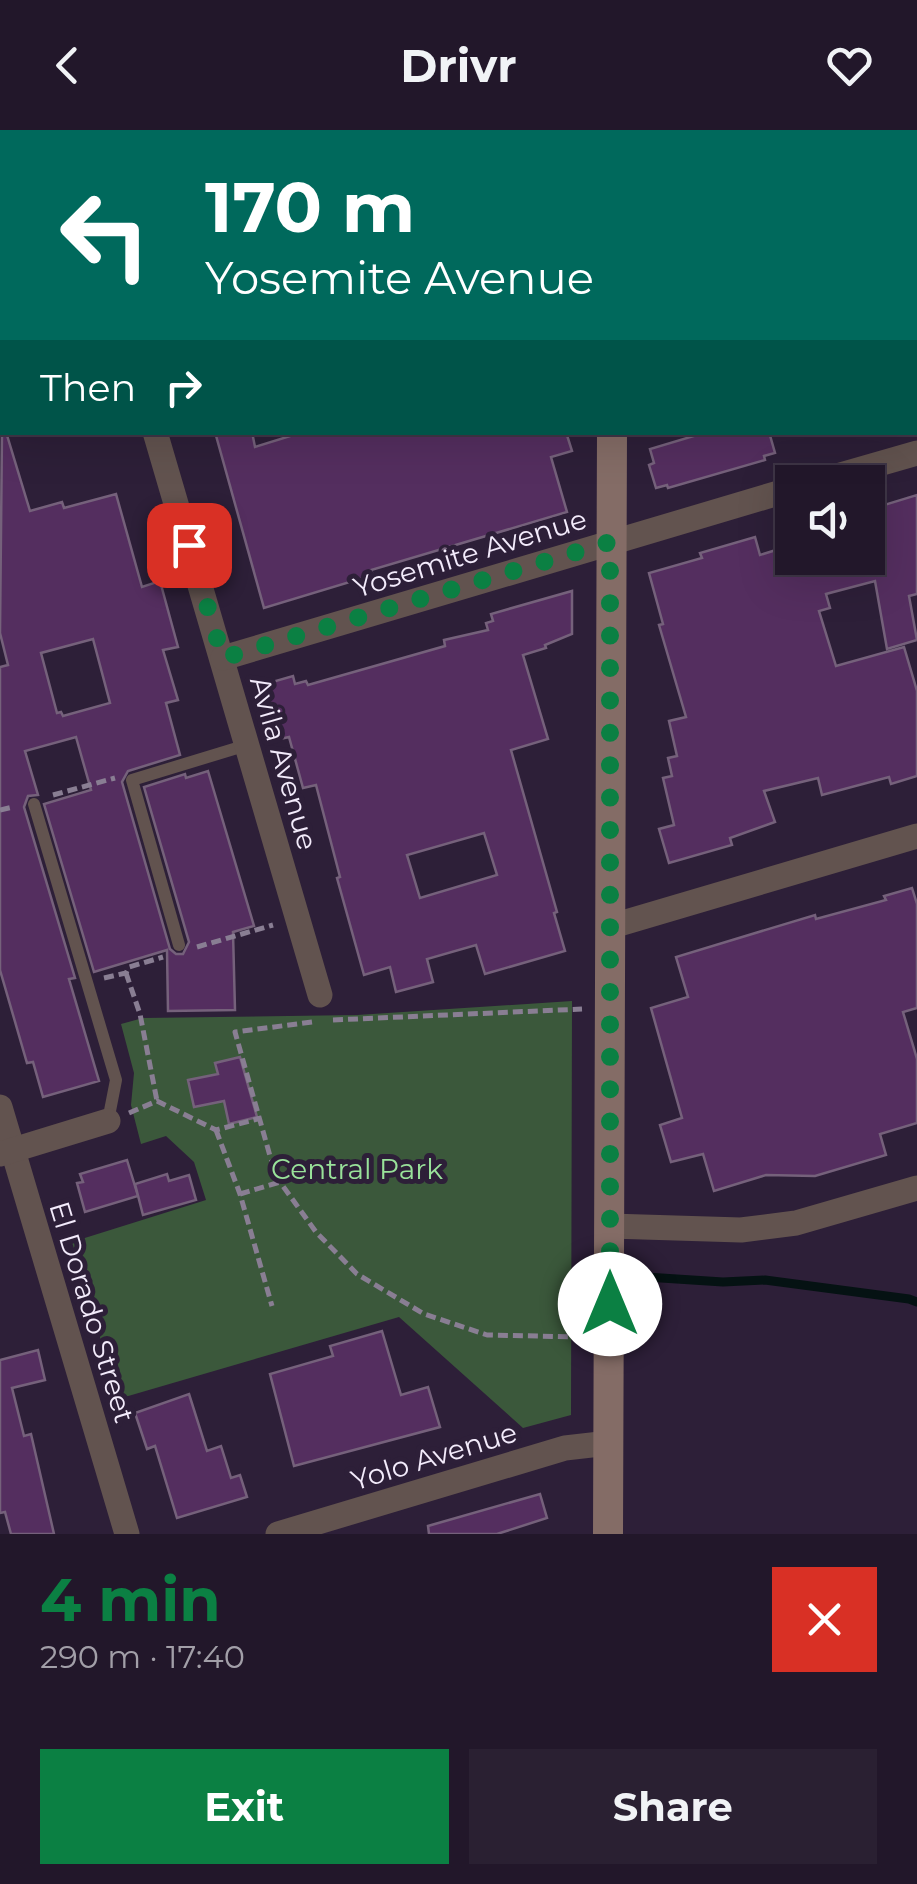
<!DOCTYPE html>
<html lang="en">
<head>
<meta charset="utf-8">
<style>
	:root { --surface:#22172a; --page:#2a2032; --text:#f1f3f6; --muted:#a29fa8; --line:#3f3647; --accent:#0b8043 }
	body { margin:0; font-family:Montserrat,sans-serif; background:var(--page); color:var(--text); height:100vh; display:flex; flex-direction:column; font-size:38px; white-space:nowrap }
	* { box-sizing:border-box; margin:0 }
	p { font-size:32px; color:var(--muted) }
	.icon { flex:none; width:55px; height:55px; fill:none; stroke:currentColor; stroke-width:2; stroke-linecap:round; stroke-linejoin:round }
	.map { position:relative; height:1404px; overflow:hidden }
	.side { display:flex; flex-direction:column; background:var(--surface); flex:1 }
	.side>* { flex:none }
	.hud { position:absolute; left:0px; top:0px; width:918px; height:305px; box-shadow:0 10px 40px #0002,0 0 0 2px var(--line); background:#00695c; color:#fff; overflow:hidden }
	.tools { position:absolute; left:775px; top:335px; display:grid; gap:20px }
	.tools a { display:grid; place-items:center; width:110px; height:110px; border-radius:0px; background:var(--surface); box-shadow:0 10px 40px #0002,0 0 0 2px var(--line); font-size:50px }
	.pin { position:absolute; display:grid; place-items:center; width:85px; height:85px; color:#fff; margin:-42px; border-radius:20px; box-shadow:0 5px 15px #0006 }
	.me { position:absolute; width:110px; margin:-55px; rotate:0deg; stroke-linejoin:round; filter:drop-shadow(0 0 8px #0008) }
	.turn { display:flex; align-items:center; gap:35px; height:210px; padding:0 40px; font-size:45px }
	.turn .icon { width:130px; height:130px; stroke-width:2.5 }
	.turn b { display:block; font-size:70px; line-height:85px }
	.then { display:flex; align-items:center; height:95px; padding:0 40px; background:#0003; gap:20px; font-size:38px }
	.round { display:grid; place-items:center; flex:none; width:105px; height:105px; border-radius:0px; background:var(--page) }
	.summary { display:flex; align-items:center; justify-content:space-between; height:170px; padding:0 40px }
	h1 { font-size:60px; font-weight:700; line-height:75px; color:var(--accent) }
	.action { display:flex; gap:20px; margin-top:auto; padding:20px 40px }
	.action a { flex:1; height:115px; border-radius:0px; background:var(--accent); color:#fff; font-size:40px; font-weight:700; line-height:115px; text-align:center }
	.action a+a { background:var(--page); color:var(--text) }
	header { display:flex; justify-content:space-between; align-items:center; height:130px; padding:0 40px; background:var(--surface); font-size:45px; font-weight:700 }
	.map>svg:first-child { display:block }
	.green { fill:#3b583b }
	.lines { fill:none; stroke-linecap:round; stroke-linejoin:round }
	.stream { stroke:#051213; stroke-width:9 }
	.building { fill:#542e5f; stroke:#75617b; stroke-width:2.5; fill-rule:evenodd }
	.path { stroke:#897e93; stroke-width:5; stroke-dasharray:10 5; stroke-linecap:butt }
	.service { stroke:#62534f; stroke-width:12 }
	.minor { stroke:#62534f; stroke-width:25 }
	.secondary { stroke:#846c66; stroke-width:30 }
	.route { stroke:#0b8043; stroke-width:18; stroke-dasharray:0 32.4 }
	.labels { text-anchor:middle; stroke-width:10; stroke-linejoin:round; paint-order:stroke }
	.street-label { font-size:28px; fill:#f3ebfb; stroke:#2d1f38 }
	.park-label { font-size:28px; fill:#99e29a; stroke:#2d1f38 }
</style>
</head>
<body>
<header><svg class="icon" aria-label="back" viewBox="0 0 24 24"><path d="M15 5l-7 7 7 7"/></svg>Drivr<svg class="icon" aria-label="heart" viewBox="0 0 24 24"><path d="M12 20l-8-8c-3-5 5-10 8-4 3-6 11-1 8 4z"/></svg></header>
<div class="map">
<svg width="917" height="1404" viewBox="0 0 917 1404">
	<rect width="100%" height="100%" fill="#2d1f38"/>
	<polygon class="green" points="572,871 571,1285 523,1298 399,1187 118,1269 72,1112 206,1070 194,1032 166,1006 141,1014 131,975 134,943 121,894 143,888 357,885"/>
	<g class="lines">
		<polyline class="stream" points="646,1147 723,1152 765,1150 909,1169 917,1172"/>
	</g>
	<g class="building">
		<path d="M2,302H6L30,381L62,372L64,378L116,364L142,457L160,451L178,517L163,520L178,570L166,573L180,625L128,641L122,652L170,819L176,824H183L189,812L144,657L185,644L186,648L208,641L254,796L233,802L235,880L168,881L167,820L94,842L44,674L91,660L76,607L25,621L38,665L28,666L24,677L75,848L69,849L99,951L43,967L33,932L27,933L0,840V537L8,535L0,503ZM93,509L110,573L63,586L61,582L57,583L41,523Z"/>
		<polygon points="215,302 252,302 255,317 303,302 566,302 572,321 551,327 567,382 371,440 373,445 264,478"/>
		<polygon points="707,302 769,302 775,323 764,326 765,330 668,358 667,355 656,358 649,335 654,333 650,319"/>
		<polygon points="917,365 917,464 909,466 917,510 887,519 875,451 826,464 830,478 819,481 836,536 904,517 917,561 917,646 891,654 889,647 822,665 818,648 764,661 775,692 730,708 732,715 669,733 659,699 674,695 663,648 672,646 668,628 677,626 669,591 686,587 659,495 663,494 649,443 702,428 700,423 755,407 760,425 792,415 792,428 868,428 868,388 873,387 871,379"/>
		<path d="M572,461V504L545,515L546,518L523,525L548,609L511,620L557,782L554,783L565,821L485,844L476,815L427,829L433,852L396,862L390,837L364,845L337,748L340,747L316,655L303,658L289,607L280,609L265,554L293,546L295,554L306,551L308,555L445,516L444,510L488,500L486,493L493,491L491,484ZM484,703L497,745L420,768L407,725Z"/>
		<polygon points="912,758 917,774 917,878 903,882 917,929 917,993 880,1004 886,1025 815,1046 766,1045 714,1061 703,1024 671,1032 660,995 682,988 651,878 688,867 676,827 815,785 816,789 886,770 884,766"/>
		<polygon points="240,927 257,987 229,994 224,971 194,977 188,950 218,944 215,933"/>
		<polygon points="127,1030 138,1066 85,1082 77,1053 83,1052 80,1044"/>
		<polygon points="167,1044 169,1051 189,1045 196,1070 143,1085 135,1054"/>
		<polygon points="382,1201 401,1265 428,1257 440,1297 294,1336 270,1244 333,1226 330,1216"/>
		<polygon points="38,1220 45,1250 12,1258 24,1306 31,1304 54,1404 11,1404 5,1382 0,1383 0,1230"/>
		<polygon points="189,1264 207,1321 221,1316 231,1348 240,1345 247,1367 177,1388 155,1316 147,1319 135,1283"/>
		<polygon points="540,1364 547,1388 497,1404 429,1404 428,1396"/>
	</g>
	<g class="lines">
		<g class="path">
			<polyline points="53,665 115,648"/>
			<polyline points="0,680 13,677"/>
			<polyline points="197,817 273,795"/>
			<polyline points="126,843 140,884 157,971"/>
			<polyline points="104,848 126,843 129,837 163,827"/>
			<polyline points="333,890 582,879"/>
			<polyline points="312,892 235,902 270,1026 280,1052 316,1102 357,1144 424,1184 487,1205 582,1207"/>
			<polyline points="129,983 157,971 216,1000 261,988"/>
			<polyline points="216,1000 240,1064 272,1176"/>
			<polyline points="240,1064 280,1052"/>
		</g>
		<g class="service">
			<polyline points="460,0 461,2"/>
			<polyline points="34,674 116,950 108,991"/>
			<polyline points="179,815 132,650 247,615"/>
		</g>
		<g class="minor">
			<polyline points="65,0 65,2"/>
			<polyline points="155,302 320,865"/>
			<polyline points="816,352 917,323"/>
			<polyline points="223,528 792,359"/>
			<polyline points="609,797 917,706"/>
			<polyline points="0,977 127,1404"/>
			<polyline points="0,1024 108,991"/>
			<polyline points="610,1096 741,1100 796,1093 917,1058"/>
			<polyline points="278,1404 565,1318 609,1313"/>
		</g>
		<g class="secondary">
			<polyline points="611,0 612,2"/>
			<polyline points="553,2 561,0"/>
			<polyline points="681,2 689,0"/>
			<polyline points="0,166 2,165"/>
			<polyline points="0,202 2,201"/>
			<polyline points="608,1404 612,302"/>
		</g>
	</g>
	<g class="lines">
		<polyline class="route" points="189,415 223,528 610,412 610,1174"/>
	</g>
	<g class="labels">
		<g class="street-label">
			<text transform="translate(470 423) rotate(-17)" y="10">Yosemite Avenue</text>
			<text transform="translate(284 633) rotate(74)" y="10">Avila Avenue</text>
			<text transform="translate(92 1182) rotate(73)" y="10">El Dorado Street</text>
			<text transform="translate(434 1326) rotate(-17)" y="10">Yolo Avenue</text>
		</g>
		<g class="park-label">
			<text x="357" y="1049">Central Park</text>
		</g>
	</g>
</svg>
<div class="tools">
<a><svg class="icon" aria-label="sound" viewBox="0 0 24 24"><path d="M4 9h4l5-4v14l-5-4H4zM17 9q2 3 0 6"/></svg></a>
</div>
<div class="pin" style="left:189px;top:415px;background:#d93025"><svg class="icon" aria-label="arrive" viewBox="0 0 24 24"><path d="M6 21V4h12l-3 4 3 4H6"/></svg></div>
<svg class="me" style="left:610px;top:1174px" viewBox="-20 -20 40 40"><circle r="19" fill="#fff"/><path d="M0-13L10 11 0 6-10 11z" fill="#0b8043"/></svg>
<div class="hud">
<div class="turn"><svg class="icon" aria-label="left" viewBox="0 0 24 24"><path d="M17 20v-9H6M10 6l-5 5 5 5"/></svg><div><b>170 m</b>Yosemite Avenue</div></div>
<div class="then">Then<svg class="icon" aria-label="right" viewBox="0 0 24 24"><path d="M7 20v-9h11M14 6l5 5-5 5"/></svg></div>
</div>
</div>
<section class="side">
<div class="summary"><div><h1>4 min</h1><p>290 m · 17:40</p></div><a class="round" style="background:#d93025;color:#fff"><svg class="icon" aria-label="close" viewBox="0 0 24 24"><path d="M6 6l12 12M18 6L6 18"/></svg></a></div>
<div class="action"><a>Exit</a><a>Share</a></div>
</section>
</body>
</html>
